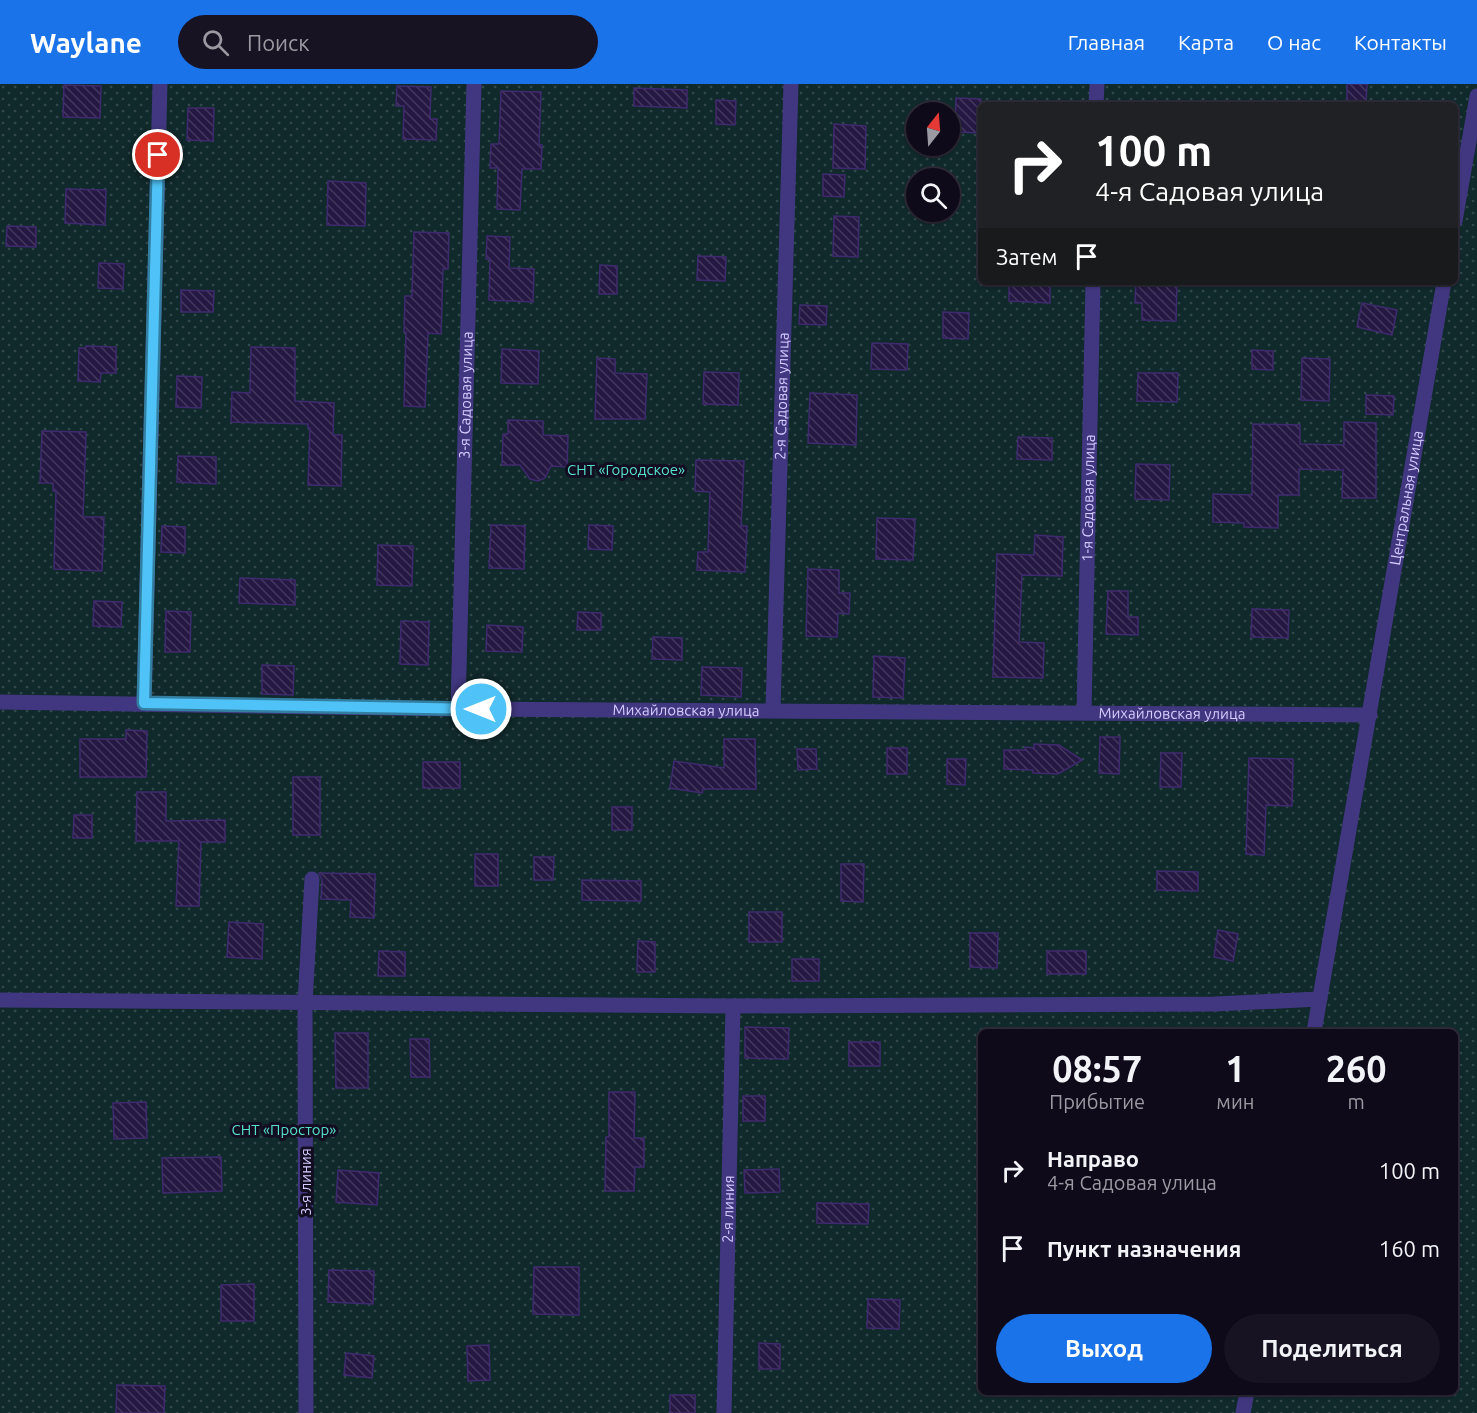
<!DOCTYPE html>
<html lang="ru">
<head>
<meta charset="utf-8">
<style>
	:root { --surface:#0e0a19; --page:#171322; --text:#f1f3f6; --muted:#9b9aa2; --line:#2e2b38; --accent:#1a73e8 }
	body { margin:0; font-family:Ubuntu,sans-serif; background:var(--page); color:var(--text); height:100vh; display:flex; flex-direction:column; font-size:22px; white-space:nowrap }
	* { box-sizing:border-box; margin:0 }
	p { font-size:20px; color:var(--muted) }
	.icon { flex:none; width:33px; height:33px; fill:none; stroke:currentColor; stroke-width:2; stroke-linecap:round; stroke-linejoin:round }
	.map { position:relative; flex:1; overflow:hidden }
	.drawer { position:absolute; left:978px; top:945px; width:480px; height:366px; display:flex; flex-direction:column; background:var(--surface); border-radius:9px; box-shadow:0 2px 4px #0004,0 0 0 2px var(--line) }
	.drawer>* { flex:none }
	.hud { position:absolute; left:978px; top:18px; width:480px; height:183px; border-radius:9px; box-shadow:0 2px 4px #0004,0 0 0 2px var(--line); background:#202124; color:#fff; overflow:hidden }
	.needle { width:39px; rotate:17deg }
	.controls { position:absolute; left:906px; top:18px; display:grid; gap:12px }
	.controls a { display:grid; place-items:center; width:54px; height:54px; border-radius:50%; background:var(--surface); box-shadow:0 2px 4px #0004,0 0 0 2px var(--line); font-size:30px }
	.pin { position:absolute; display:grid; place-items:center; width:51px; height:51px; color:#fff; margin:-26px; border:3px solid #fff; border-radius:50%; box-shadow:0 2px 6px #0007 }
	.me { position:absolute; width:66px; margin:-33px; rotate:270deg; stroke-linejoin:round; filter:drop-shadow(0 0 4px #0008) }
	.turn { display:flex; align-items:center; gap:21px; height:126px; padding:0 18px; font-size:27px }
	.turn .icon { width:78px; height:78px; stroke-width:2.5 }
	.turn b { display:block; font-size:42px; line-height:51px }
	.then { display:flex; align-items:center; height:57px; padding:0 18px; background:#0003; gap:12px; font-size:22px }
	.eta { display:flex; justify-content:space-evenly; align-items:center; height:102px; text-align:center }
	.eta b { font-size:36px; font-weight:700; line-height:42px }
	.cta { display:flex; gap:12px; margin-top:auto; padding:12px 18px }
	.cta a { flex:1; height:69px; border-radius:36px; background:var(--accent); color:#fff; font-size:24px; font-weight:700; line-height:69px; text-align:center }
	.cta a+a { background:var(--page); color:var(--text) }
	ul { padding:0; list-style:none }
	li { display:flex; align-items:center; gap:18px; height:78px; padding:0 18px }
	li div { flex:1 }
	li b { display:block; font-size:22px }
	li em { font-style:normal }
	header { display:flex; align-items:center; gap:36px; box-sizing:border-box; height:84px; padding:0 30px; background:var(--accent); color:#fff }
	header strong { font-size:28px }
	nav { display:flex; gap:33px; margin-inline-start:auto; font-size:21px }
	.search { width:420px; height:54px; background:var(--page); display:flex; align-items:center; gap:15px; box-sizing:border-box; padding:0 21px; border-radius:33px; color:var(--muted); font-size:22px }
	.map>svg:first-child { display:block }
	.green { fill:url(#green-dots); fill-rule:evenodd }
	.building { fill:url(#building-back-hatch); stroke:#3f2a6e; stroke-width:1.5 }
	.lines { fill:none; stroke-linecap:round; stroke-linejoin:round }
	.minor { stroke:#413781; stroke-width:15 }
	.route-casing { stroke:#337fa1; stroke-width:15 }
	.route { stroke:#4fc3f7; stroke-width:10 }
	.labels { text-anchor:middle; stroke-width:6; stroke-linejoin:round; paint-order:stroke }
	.street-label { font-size:15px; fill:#d8ccff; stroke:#120d21 }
	.park-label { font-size:15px; fill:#57e0cc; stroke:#120d21 }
</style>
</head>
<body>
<header>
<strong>Waylane</strong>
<div class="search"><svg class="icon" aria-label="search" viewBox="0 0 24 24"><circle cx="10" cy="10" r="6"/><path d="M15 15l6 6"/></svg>Поиск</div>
<nav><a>Главная</a><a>Карта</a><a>О нас</a><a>Контакты</a></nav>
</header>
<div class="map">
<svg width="1477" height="1329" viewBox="0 0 1477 1329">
	<defs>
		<pattern id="green-dots" width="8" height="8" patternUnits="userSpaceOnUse" patternTransform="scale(1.5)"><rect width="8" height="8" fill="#10292b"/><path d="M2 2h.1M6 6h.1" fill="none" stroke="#32474b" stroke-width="1.8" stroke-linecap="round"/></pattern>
		<pattern id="building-back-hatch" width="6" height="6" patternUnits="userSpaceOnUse" patternTransform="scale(1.5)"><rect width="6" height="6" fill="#251842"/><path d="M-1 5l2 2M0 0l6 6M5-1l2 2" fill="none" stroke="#44385e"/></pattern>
	</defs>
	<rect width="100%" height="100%" fill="#120d21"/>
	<path class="green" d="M0,0H1477V1329H0ZM981,21H1455V198H981ZM916,28H950V62H916ZM916,94H950V128H916ZM981,948H1455V1308H981Z"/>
	<g class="building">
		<polygon points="1347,0 1367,0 1366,20 1347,20"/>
		<polygon points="64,1 101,2 100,34 63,33"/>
		<polygon points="397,2 431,3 430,35 437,35 436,56 403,55 404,22 396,22"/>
		<polygon points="634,4 687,6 687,24 634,22"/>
		<polygon points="501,7 541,8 539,61 542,61 541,85 522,85 520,126 497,125 498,84 490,84 491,60 499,60"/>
		<polygon points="956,14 981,15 981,49 955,48"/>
		<polygon points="716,16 736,17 735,41 716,40"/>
		<polygon points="188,24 214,24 213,57 187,56"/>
		<polygon points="834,40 866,42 865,85 833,84"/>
		<polygon points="823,90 845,91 844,113 823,112"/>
		<polygon points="328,97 366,99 365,142 327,141"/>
		<polygon points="66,105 106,106 105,141 65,139"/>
		<polygon points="834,132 859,133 858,173 833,172"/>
		<polygon points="7,142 36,143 36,163 6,162"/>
		<polygon points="414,148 449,149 448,185 443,185 441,250 428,249 425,323 404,322 406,248 404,248 405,212 412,212"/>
		<polygon points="487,152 510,153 509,184 534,185 533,218 489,216 490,175 486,175"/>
		<polygon points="698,172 726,173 725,197 697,196"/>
		<polygon points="99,179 124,180 123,205 98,204"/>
		<polygon points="600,181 617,182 617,210 599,210"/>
		<polygon points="1009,198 1050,198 1050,219 1009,217"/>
		<polygon points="1136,198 1177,198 1176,237 1142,236 1142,219 1135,219"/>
		<polygon points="181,206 214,207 213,228 181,228"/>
		<polygon points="1362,219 1397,226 1392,251 1357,243"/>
		<polygon points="800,221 827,222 826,241 799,240"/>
		<polygon points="943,228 969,229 968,255 943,254"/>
		<polygon points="872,259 908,260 907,286 871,285"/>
		<polygon points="86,262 116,263 116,289 101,289 100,298 78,297 79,264 86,264"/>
		<polygon points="251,263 295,264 295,317 334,319 333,351 342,351 341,402 308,401 310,344 308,344 308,340 231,338 232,308 250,309"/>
		<polygon points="502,265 539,267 538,300 501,299"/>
		<polygon points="1252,266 1273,267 1273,286 1252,285"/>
		<polygon points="597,274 615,275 615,289 647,290 645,335 595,335"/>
		<polygon points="1302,274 1330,275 1329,317 1301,316"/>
		<polygon points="704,288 739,289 738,321 703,320"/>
		<polygon points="1138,289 1178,289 1177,318 1137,317"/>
		<polygon points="177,292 202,293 201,324 176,323"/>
		<polygon points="810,309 857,311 856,361 808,359"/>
		<polygon points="1366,311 1394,312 1393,331 1366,330"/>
		<polygon points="508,336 543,337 543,351 568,352 567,383 551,382 545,394 538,397 530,395 520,381 502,381 503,350 508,350"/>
		<polygon points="1344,338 1376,339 1376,414 1342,414 1343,386 1299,385 1299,411 1278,411 1278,444 1244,443 1244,439 1213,438 1213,410 1252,411 1253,340 1300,341 1300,360 1344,361"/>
		<polygon points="42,347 86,348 83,433 104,433 102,487 54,485 56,407 53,407 53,399 40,399"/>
		<polygon points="1018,353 1052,354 1052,376 1017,375"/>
		<polygon points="178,372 216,373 216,400 177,398"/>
		<polygon points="696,376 744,377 741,442 747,442 745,488 697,486 698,468 708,468 710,408 695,407"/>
		<polygon points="1136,380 1170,381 1169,416 1135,415"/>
		<polygon points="877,434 915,435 913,476 876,475"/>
		<polygon points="491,441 525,442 524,485 489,484"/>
		<polygon points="589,441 613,442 612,466 588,465"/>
		<polygon points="162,442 185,443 185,469 161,468"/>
		<polygon points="1035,451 1063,453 1062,492 1022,491 1019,558 1044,559 1043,594 993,593 997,470 1034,471"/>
		<polygon points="378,461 413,462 412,502 377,501"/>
		<polygon points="808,485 839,486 839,509 850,509 849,530 838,529 837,553 806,552"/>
		<polygon points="240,494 295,496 295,521 239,519"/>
		<polygon points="1108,507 1128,507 1128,533 1138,533 1138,551 1106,550"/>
		<polygon points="94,517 122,518 121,543 93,542"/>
		<polygon points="1252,525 1289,526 1288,554 1251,553"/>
		<polygon points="166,527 191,528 190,568 165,568"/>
		<polygon points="578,528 601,529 601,546 577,546"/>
		<polygon points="401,537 429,538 428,581 400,580"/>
		<polygon points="487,541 523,543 522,568 486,567"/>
		<polygon points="653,553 682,554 682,576 652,575"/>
		<polygon points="874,572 905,574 903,614 873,613"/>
		<polygon points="262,581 294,582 293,611 262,610"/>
		<polygon points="702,583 742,584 741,613 701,611"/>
		<polygon points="126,646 147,647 146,693 80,693 80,655 126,655"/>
		<polygon points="1100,653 1120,653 1119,690 1099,689"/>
		<polygon points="724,655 755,655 756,705 703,705 702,709 670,704 674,677 724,684"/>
		<polygon points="1034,660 1059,661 1082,676 1058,690 1033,689 1033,686 1004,685 1004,666 1025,666 1025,663 1034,664"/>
		<rect x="887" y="664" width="20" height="26"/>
		<polygon points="797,665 816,665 817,685 798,686"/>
		<polygon points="1161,669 1182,669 1181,703 1160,703"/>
		<polygon points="1249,674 1293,675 1292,722 1266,721 1264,771 1246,770"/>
		<polygon points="947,675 966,675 965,701 947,700"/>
		<rect x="423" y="678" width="37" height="26"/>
		<rect x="293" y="693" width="27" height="58"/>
		<polygon points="137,708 166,708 166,737 225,736 225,758 201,758 199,822 176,822 179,757 136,757"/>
		<rect x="612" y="723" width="20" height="23"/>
		<polygon points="74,731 92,731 92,754 73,754"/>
		<rect x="475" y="770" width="23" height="32"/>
		<polygon points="534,773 554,773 553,796 534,796"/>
		<polygon points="841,780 864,780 863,818 841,817"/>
		<polygon points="1157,787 1198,788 1198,807 1157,806"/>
		<polygon points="319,789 375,790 374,834 350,833 351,816 321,815 322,796"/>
		<polygon points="582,796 641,797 641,817 582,816"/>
		<rect x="749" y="828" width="33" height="30"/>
		<polygon points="229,838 263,840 262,875 227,873"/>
		<polygon points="1218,846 1238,850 1233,877 1214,873"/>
		<polygon points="970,849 998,849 997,884 970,883"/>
		<polygon points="638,857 655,858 655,888 637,888"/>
		<polygon points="379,867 405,868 405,892 378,892"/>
		<rect x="1047" y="867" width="39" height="23"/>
		<rect x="792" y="875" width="27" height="22"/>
		<polygon points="745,943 789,944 788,975 745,974"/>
		<polygon points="335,949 368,949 368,1004 336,1004"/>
		<polygon points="410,955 429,955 430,993 411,993"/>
		<rect x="849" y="958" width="31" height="24"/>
		<polygon points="609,1008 635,1008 634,1054 644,1054 644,1083 635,1083 634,1107 605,1107 606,1053 609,1053"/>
		<rect x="743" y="1012" width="22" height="25"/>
		<polygon points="146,1018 147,1054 114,1055 113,1019"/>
		<polygon points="221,1073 222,1107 163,1109 162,1074"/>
		<polygon points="779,1085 780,1108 745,1109 744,1086"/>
		<polygon points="338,1086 379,1089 377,1121 336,1118"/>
		<polygon points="817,1119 869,1120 868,1140 817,1139"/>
		<polygon points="534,1183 579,1183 579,1231 533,1230"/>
		<polygon points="329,1186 374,1187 373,1220 328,1218"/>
		<polygon points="254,1200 254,1237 221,1237 221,1201"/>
		<polygon points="868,1215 900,1216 899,1245 867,1244"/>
		<polygon points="759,1259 780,1260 780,1285 759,1285"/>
		<polygon points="489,1261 490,1296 468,1297 467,1262"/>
		<polygon points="346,1269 374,1272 372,1294 344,1291"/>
		<polygon points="117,1301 165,1302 164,1329 116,1329"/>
		<rect x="670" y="1311" width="25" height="18"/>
	</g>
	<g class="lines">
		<g class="minor">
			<polyline points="1096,21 1097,0"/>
			<polyline points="1455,137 1477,12"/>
			<path id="s1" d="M0,618L458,625L1370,631"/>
			<polyline points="144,619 160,0"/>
			<path id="s2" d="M458,625L474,0"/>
			<path id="s3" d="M773,626L791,0"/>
			<path id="s4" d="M1084,628L1093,198"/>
			<polyline points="0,916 733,922 1215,920 1320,915"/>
			<path id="s5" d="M1314,948L1444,198"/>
			<polyline points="306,1329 305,919 312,795"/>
			<path id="s6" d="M724,1329L733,922"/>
			<polyline points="1243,1329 1247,1308"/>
		</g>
	</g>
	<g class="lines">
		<g class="route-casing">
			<polyline id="route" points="158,71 144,619 481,625"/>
		</g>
		<use href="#route" class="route"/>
	</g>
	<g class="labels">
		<g class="street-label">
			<text dy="5" stroke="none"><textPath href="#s2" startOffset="314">3-я Садовая улица</textPath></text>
			<text dy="5" stroke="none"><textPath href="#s3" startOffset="314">2-я Садовая улица</textPath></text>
			<text dy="5" stroke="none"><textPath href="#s4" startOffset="214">1-я Садовая улица</textPath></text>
			<text dy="5" stroke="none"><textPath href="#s5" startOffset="542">Центральная улица</textPath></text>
			<text dy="5" stroke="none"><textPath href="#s1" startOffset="686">Михайловская улица</textPath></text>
			<text dy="5" stroke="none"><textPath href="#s1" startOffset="1172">Михайловская улица</textPath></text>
			<text transform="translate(306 1098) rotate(-90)" y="5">3-я линия</text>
			<text dy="5" stroke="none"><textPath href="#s6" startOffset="204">2-я линия</textPath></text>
		</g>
		<g class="park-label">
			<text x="626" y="391">СНТ «Городское»</text>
			<text x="284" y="1051">СНТ «Простор»</text>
		</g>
	</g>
</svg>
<div class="controls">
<a><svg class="needle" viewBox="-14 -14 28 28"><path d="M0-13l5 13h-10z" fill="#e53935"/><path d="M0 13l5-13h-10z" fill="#9b9aa2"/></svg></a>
<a><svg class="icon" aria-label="search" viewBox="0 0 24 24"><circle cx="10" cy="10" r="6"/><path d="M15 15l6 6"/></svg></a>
</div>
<div class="pin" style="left:158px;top:71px;background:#d93025"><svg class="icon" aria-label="arrive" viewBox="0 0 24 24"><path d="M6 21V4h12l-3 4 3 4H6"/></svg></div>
<svg class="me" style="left:481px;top:625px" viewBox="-20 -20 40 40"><circle r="17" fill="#4fc3f7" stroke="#fff" stroke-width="3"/><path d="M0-11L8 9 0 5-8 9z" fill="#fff"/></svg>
<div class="hud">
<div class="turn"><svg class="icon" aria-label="right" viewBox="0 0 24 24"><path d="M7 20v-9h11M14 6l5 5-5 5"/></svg><div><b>100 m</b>4-я Садовая улица</div></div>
<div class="then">Затем<svg class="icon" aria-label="arrive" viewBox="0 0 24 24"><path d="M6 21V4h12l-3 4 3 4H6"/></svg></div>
</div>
<section class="drawer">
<div class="eta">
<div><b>08:57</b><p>Прибытие</p></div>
<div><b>1</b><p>мин</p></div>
<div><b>260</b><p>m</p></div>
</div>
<ul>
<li><svg class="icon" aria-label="right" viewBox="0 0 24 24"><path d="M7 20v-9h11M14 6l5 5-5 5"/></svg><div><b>Направо</b><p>4-я Садовая улица</p></div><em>100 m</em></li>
<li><svg class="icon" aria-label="arrive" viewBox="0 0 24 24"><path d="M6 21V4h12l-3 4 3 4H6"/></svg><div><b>Пункт назначения</b></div><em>160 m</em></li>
</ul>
<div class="cta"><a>Выход</a><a>Поделиться</a></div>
</section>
</div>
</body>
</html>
